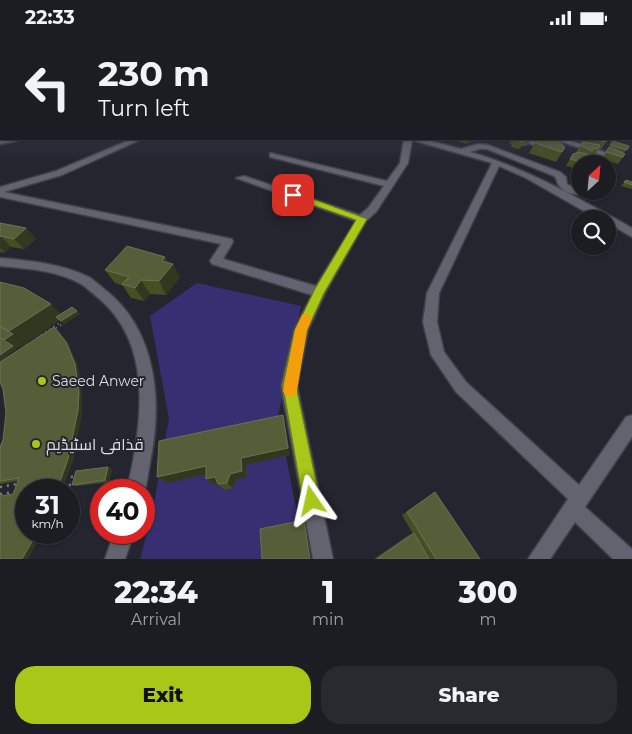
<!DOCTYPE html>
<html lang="en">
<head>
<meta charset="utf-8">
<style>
	:root { --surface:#1c1c23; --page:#292930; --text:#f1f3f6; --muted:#a0a1a6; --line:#3a3a41; --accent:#a9c719 }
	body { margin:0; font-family:Montserrat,Cairo,sans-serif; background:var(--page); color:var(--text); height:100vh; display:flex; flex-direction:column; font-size:19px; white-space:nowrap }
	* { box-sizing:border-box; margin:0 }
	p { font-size:16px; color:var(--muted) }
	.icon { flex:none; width:28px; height:28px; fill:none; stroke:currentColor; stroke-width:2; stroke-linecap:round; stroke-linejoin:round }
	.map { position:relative; height:524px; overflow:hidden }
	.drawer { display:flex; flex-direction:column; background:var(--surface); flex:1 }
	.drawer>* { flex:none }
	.banner { position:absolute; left:0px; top:0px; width:632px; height:105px; box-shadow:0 1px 4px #0004,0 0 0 1px var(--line); background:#1c1c23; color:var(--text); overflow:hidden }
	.needle { width:32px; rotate:26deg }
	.tools { position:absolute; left:571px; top:120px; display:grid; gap:10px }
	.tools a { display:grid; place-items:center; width:45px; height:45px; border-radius:50%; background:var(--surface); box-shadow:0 1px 4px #0004,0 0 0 1px var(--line); font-size:25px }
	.speed { position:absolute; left:15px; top:444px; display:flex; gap:10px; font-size:25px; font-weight:700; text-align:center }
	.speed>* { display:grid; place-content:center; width:65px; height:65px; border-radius:50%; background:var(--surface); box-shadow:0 1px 4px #0004,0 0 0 1px var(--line); line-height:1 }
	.speed small { font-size:12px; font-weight:400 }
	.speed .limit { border:8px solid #d22; background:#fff; color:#111 }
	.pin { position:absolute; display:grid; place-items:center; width:42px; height:42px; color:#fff; margin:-21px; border-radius:10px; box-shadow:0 2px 8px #0006 }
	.me { position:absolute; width:55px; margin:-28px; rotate:349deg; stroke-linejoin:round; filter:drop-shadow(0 0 4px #0008) }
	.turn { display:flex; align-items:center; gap:18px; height:105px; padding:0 15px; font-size:22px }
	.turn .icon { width:65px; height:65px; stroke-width:2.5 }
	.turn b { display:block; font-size:35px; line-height:42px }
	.eta { display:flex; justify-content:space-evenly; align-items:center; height:85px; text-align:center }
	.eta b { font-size:30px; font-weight:800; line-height:35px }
	.button { display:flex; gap:10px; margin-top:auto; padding:10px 15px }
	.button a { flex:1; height:58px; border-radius:20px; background:var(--accent); color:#111; font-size:20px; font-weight:800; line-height:58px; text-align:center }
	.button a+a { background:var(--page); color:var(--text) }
	.status { display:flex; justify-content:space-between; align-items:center; height:35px; padding:0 25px; background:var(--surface); direction:ltr }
	.status svg { height:14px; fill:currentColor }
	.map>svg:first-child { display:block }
	.green { fill:#363072 }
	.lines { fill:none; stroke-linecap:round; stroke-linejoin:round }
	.minor-casing { stroke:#404048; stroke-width:3 }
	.path-far1 { stroke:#7d7d85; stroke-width:2; stroke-dasharray:1 4; stroke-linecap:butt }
	.path { stroke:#7d7d85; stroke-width:2.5; stroke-dasharray:2 5; stroke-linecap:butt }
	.minor { fill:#63636f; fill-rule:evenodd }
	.wall { fill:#454f24 }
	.shaded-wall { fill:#323820 }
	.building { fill:#565e39; stroke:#6b7254 }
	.route { fill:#a9c719; stroke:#6e8110 }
	.slow { fill:#f59e0b }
	.poi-dot { fill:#a9c719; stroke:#25252f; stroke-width:2 }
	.labels { text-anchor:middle; stroke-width:4; stroke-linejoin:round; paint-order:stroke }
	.poi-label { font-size:14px; fill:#dddee4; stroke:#25252f; text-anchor:start }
	.near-poi-label { font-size:16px; fill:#dddee4; stroke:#25252f; text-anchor:start }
</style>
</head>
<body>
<div class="status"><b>22:33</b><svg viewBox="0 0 49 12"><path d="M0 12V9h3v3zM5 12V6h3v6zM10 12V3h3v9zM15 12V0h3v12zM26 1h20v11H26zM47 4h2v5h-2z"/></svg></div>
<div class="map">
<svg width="632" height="524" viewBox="0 0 632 524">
	<rect width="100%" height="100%" fill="#25252f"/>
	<polygon class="green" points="197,248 301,271 278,381 306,524 140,524 152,479 169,384 150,281"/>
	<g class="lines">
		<g class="minor-casing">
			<g id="minor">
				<rect x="631" y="62" width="1" height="4"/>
				<rect x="0" y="65" width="1" height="4"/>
				<rect x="631" y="72" width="1" height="4"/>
				<polygon points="17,104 16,106 0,109 0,105"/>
				<path d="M132,104H142L62,140L4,157L232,204L233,207L223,224L316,251L356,186L236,143L244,141L360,180L368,173L384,151L270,122V118L387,146L400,128L404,104H423L461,114L478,109L488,110L560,137L566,142L567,149L580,156H591C582,162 567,160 560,152C556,148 558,144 554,141L487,114H479L470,117C527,133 580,164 632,193V202L608,188V184H598L526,143L499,131L439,258L437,287L444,317L466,347L579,450L626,382L632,380V402L585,472L632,514V524H613L575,487L550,524H528L568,464L456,357L431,320L423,287L427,258L492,128L412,105L408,128L376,177L366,186L325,258L308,295L297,351L333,524H313L281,351L294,295L312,260L212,229L210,226L221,209L0,162V152L56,136Z"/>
				<polygon points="517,104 528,104 546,111 542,113"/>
				<polygon points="553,104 565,104 611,119 604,121"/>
				<path d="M0,223C31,226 60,228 89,242C94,245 99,250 104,254C157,294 163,368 150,428C148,438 147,449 144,458V455H127C142,390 155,308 96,261C91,257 86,252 81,249C56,235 28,234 0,231Z"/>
				<polygon points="114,498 134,498 125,524 105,524"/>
			</g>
		</g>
		<g class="path-far1">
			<polyline points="56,293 63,289"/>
			<polyline points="37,303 61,287"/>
		</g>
		<g class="path">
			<polyline points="64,443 77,441"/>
			<polyline points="62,451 75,449"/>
			<polyline points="0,452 17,449"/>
			<polyline points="0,459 15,457"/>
		</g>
		<use href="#minor" class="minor"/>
	</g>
	<g class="wall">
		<polygon points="451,104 479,104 479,105 467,109"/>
		<polygon points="511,104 531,104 527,111 522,111 519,114 511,112 512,109 509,108"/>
		<polygon points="585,104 592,104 606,107 601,114 598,114 594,121 589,120 589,123 596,129 580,129 580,134 566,131 573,119 576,118 576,117"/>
		<polygon points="613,106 629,111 624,118 623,122 618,129 602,124"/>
		<polygon points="558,107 565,112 556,127 529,118 535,108"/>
		<polygon points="626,145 632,147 632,154 621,151"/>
		<polygon points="0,188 26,193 36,204 24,214 11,212 4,218 0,217"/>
		<polygon points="165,222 168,227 180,242 166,260 150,259 144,266 131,263 123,251 115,248 105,235"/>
		<polygon points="54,292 58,295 69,310 78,332 82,359 82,377 73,426 13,459 18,446 0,449 0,412 3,405 6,378 3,354"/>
		<polygon points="283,380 290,420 246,430 247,442 236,445 233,453 225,455 218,449 213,450 206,444 206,439 168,448 157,442"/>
		<polygon points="112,434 109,447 77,451 72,450"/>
		<polygon points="435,457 480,524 374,524 409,500 413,499 402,480"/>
	</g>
	<g class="shaded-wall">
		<polygon points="469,104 479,104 479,105 467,109"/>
		<polygon points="26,193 36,204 24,214 14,204"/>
		<polygon points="1,201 11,212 4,218 0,213 0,202"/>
		<polygon points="165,222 170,232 173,229 180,242 166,260 159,246 162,226"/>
		<polygon points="141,245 150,259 144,266 135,253"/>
		<polygon points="51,269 64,282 26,309 9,296"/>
		<polygon points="77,276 80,279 64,290 61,286"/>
		<polygon points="54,292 58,295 69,310 78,332 82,359 82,377 73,426 62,455 57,455"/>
		<polygon points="13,299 26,309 17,314 4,305"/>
		<polygon points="13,311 17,314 0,326 0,320"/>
		<polygon points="283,380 290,420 246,430 247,442 236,445 233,453 227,448 230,439 241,423"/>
		<polygon points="206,431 213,438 168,448 157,442"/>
		<polygon points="108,432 112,434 109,447 105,445"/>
		<polygon points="215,442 222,448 213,450 206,444"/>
		<polygon points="37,498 42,498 28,524 22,524"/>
	</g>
	<g class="building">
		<polygon points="515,104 525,104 523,107 515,105"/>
		<polygon points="538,104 555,104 565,112 562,117 535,108"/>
		<polygon points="592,104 608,104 606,107"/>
		<polygon points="613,106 629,111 627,115 610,110"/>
		<polygon points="582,107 600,110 598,114 594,113 592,116 580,110"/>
		<polygon points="609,112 625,119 623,122 606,117"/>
		<polygon points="579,117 590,120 589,123 597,127 596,129 589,129 570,124 573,119"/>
		<polygon points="626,145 632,147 632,150 624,147"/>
		<polygon points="0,188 26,193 14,204 1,201 0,202"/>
		<polygon points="127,211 165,222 162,226 173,229 159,246 141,245 135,253 122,249 129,242 105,235"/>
		<polygon points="0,247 24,253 51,269 9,296 0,291"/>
		<polygon points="72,272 77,276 61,286 56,282"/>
		<polygon points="0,291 6,295 13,299 4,305 0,303"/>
		<polygon points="54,292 66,307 75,329 79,357 78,375 68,424 57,455 26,455 26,498 37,498 22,524 0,524 0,461 13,459 19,443 0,446 0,412 3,405 6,378 3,354 0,347 0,327"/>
		<polygon points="0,303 13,311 0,320"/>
		<polygon points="283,380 288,413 241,423 242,436 230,439 227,448 218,449 215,442 206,444 206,431 157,442 159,406"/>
		<polygon points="108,432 105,445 72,450 76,436"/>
		<polygon points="435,457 480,524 436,524 407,477"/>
		<polygon points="304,485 310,524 262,524 260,494"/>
		<polygon points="414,498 429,524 377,524"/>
	</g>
	<linearGradient id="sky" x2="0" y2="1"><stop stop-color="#14141a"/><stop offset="0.42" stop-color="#404658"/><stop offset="1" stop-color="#404658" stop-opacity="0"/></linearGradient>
	<rect width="632" height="127" fill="url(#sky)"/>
	<polygon class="route" points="290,158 296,158 367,184 324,258 307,295 296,351 320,466 317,472 312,475 306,472 303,466 283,351 295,295 315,254 356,185 290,162"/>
	<polygon class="slow" points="307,278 312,283 307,295 297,356 295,360 290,362 285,360 283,356 295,295 302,280"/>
	<g class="poi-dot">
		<circle cx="42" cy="346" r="5"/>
		<circle cx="36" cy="409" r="5"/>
	</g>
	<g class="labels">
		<g class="poi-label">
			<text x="52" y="351">Saeed Anwer</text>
		</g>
		<g class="near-poi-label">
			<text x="46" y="415">قذافی اسٹیڈیم</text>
		</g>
	</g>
</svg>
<div class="tools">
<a><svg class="needle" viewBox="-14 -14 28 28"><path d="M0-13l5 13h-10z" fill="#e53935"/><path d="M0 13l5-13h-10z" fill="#a0a1a6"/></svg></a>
<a><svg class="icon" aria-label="search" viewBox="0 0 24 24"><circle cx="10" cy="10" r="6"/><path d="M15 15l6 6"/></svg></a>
</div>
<div class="speed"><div>31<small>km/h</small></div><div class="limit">40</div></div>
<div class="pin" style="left:293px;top:160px;background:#d93025"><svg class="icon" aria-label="arrive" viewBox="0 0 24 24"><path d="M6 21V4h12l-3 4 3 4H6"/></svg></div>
<svg class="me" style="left:312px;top:466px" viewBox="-20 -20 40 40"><path d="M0-17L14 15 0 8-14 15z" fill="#a9c719" stroke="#fff" stroke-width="4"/></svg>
<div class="banner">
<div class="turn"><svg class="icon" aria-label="left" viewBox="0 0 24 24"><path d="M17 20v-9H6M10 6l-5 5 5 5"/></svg><div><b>230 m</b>Turn left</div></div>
</div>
</div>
<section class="drawer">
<div class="eta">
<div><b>22:34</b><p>Arrival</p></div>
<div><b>1</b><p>min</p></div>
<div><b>300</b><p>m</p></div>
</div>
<div class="button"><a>Exit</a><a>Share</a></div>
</section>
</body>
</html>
